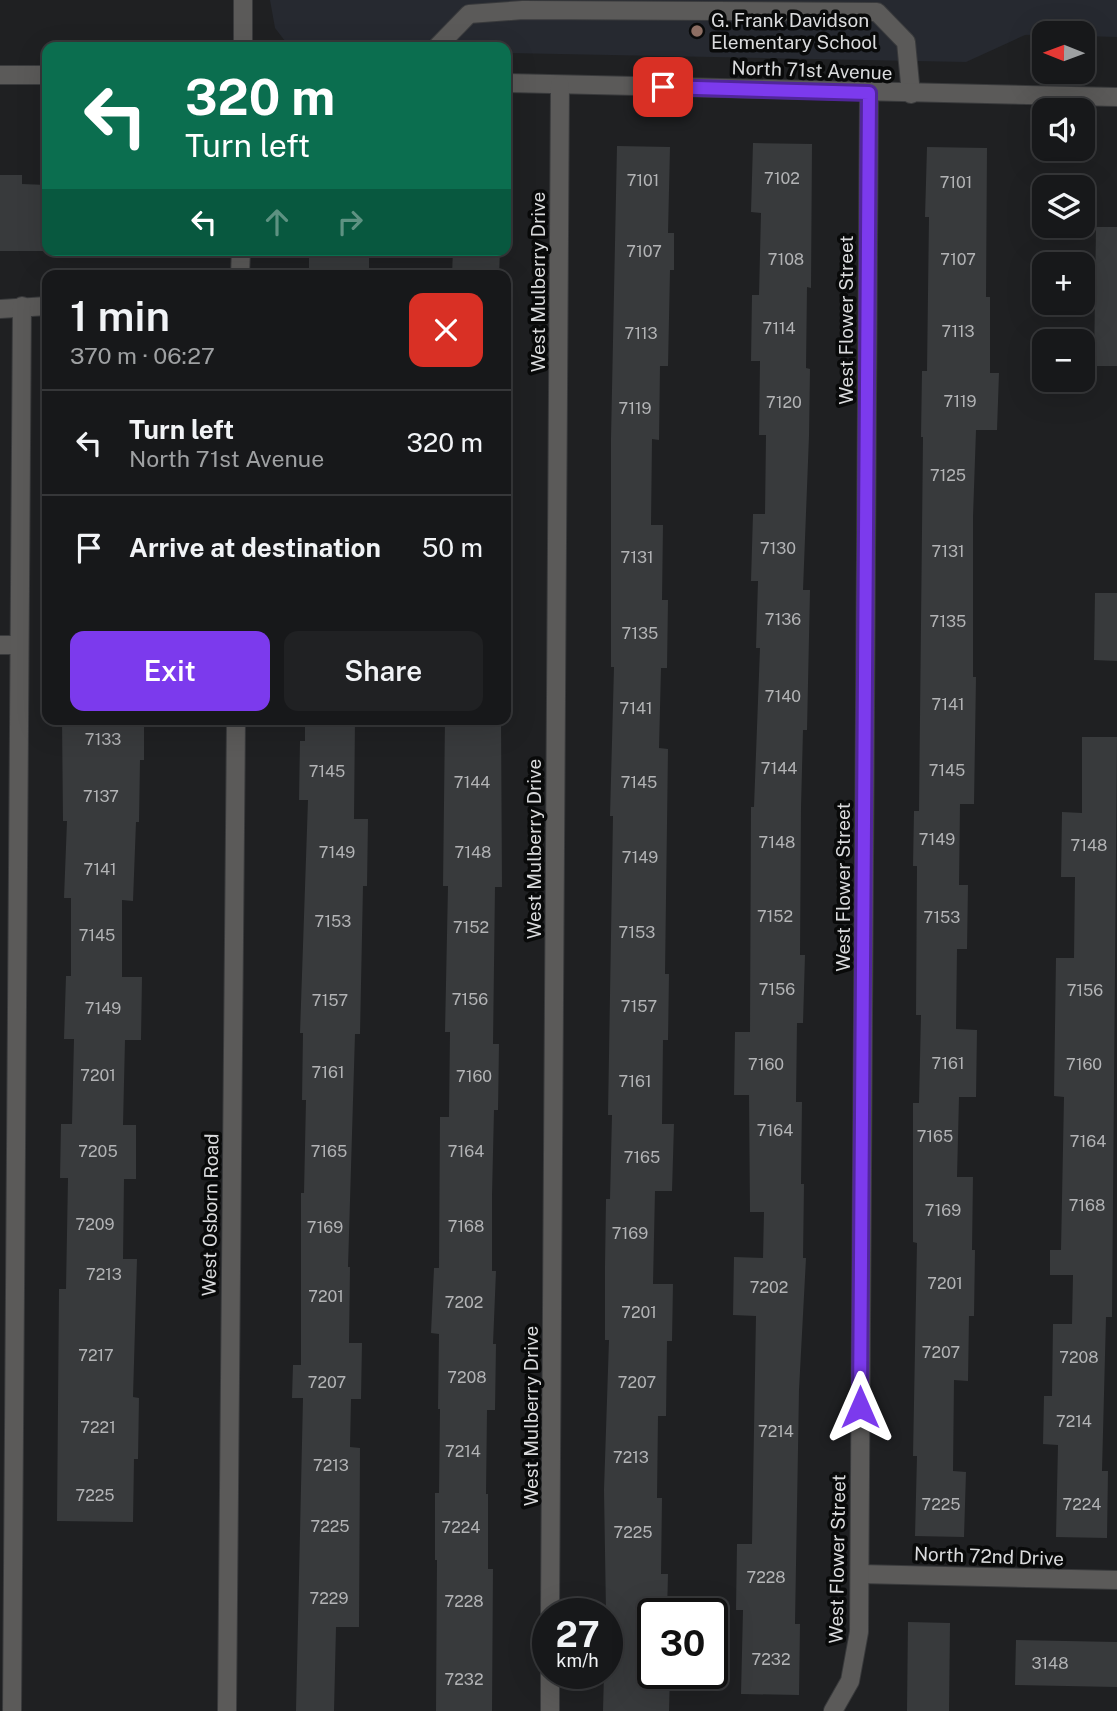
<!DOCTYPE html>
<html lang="en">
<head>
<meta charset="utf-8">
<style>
	:root { --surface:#17181a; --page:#202123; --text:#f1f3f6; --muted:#9ea0a2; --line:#363739; --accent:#7c3aed }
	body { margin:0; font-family:"Public Sans",sans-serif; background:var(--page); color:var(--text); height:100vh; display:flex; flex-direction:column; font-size:26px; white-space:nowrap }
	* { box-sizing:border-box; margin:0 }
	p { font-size:23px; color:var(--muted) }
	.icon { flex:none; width:38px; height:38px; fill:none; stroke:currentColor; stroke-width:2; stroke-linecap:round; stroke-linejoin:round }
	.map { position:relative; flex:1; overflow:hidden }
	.drawer { position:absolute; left:42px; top:270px; width:469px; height:455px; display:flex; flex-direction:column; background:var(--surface); border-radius:14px; box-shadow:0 7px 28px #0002,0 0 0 2px var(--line) }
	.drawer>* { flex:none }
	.top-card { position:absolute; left:42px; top:42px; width:469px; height:214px; border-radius:14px; box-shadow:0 7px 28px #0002,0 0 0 2px var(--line); background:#0b6e4f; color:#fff; overflow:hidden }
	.needle { width:46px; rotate:271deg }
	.fabs { position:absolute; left:1032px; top:21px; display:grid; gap:14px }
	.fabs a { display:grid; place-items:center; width:63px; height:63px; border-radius:14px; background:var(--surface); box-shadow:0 7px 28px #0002,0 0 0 2px var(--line); font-size:35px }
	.speed { position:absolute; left:532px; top:1598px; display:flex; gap:14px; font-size:35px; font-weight:700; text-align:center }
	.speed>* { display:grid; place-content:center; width:91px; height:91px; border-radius:50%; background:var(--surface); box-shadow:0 7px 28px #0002,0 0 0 2px var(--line); line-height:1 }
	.speed small { font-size:18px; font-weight:400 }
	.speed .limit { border:4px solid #111; border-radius:10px; background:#fff; color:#111 }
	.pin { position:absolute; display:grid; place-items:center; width:60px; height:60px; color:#fff; margin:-30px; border-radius:14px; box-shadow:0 4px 10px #0006 }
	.me { position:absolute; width:77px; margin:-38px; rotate:0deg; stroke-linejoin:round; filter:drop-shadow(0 0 5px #0008) }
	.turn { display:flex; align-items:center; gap:24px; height:147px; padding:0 28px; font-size:32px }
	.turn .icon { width:91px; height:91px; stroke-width:2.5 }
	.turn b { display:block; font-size:49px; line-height:60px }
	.lanes { display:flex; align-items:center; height:66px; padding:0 28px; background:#0003; justify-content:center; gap:35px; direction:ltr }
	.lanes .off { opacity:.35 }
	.round { display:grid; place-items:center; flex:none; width:74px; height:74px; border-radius:14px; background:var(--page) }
	.headline { display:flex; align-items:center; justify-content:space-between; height:119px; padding:0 28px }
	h1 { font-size:42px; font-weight:600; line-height:52px }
	.cta { display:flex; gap:14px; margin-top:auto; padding:14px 28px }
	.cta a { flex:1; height:80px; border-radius:14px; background:var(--accent); color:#fff; font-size:28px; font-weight:600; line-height:80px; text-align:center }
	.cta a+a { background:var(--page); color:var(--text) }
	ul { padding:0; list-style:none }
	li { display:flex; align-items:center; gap:21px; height:105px; padding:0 28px; border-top:2px solid var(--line) }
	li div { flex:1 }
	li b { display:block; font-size:26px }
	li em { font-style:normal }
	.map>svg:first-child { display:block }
	.built { fill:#262930 }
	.building { fill:#383a3c }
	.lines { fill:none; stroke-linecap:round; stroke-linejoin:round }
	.minor-casing { stroke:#393a3c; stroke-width:20 }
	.minor { stroke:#5b5a59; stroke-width:18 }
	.route-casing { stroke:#51269a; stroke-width:18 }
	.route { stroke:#7c3aed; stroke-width:12 }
	.education-dot { fill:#8d6e63; stroke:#090a0a; stroke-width:2.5 }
	.labels { text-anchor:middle; stroke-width:7; stroke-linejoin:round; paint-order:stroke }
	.number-label { font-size:16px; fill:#b2b3b5 }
	.poi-label { font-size:19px; fill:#dadbdd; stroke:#090a0a; text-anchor:start }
	.street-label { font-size:19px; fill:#dadbdd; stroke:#090a0a }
</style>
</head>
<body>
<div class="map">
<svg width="1117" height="1711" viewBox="0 0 1117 1711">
	<rect width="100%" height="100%" fill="#1f2022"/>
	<polygon class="built" points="270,0 1117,0 1117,37 1083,36 1083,33 1025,35 966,62 506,53 506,47 300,47 285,41 275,28"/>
	<g class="building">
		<polygon points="753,143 812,144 811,288 807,287 806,368 810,369 809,436 803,590 810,590 807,730 803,730 801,808 800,955 805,955 803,1023 797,1023 796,1102 802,1102 801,1184 804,1184 803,1258 806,1258 799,1390 795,1624 800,1624 799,1695 741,1694 743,1610 736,1610 737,1544 752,1544 756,1316 733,1315 734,1257 763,1258 764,1212 750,1212 749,1095 734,1095 735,1032 750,1032 751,807 754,807 760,648 756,648 758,581 751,581 753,514 765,514 766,435 759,435 760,361 751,361 752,295 759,295 761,213 751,212"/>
		<polygon points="617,146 670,147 668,233 674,233 674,270 670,270 668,366 660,366 659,440 652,439 651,525 663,525 662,600 668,600 667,668 661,668 659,748 668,749 665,974 669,974 668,1040 663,1040 662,1124 674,1124 672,1191 655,1191 653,1284 673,1284 672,1341 667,1341 666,1416 658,1416 657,1498 662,1498 661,1574 668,1574 667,1614 653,1614 653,1673 670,1673 669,1711 603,1711 604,1673 607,1673 604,1490 609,1340 605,1340 605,1266 606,1199 610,1199 612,1115 608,1115 613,816 610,816 614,667 611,667 611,439"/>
		<polygon points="927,147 987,148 986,297 990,297 990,373 999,373 997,430 976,430 973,517 973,677 976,677 974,804 960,804 959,885 968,885 967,949 957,949 956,1029 977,1030 976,1097 959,1097 957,1177 973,1177 972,1250 975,1250 974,1316 969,1316 968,1381 954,1380 953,1471 966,1472 964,1537 915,1536 917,1456 913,1456 917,1243 913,1242 913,1103 919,1103 921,1015 916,1015 917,866 913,866 914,811 919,811 923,437 921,437 922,371 927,371 929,217 925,217"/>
		<polygon points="0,175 22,175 22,184 47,185 47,251 0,251"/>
		<polygon points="1096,227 1117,227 1117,366 1094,366"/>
		<rect x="309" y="250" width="60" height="25"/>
		<polygon points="453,250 500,250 499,275 452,275"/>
		<polygon points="1095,593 1117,593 1117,661 1094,660"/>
		<polygon points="62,719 144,719 144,760 140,760 139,822 136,822 133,901 122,900 122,977 142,977 141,1040 125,1040 123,1125 136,1125 136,1179 124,1179 123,1259 137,1259 133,1397 139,1398 138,1459 134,1459 133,1522 57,1521 59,1289 66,1289 68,1178 60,1178 61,1124 72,1124 74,1039 64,1039 66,976 71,976 71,898 64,898 67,821 63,821"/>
		<polygon points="305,719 355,719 354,819 368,819 367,886 363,886 360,1034 355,1034 348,1267 350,1267 349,1343 362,1343 361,1399 351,1399 350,1447 360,1448 359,1627 336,1627 334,1711 296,1711 303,1398 292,1398 293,1365 301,1365 301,1193 304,1193 306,1100 302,1100 303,1033 300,1033 308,800 299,800 300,741 305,741"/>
		<polygon points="445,719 501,719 502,887 495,887 493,1044 499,1044 498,1110 494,1110 492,1195 492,1271 496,1271 493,1344 496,1344 495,1410 487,1410 486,1494 488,1494 488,1569 493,1569 492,1711 436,1711 437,1560 435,1560 435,1493 439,1493 440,1409 438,1409 439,1334 431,1333 434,1268 439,1268 440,1117 449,1117 450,1032 445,1032 448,886 443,886"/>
		<polygon points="1082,737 1117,737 1112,1317 1106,1317 1102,1471 1108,1471 1107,1538 1056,1537 1058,1445 1043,1444 1044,1396 1052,1396 1053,1324 1072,1324 1073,1275 1050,1275 1050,1250 1061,1250 1064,1097 1054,1096 1056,958 1074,958 1075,877 1061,877 1062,812 1082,813"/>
		<polygon points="908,1622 950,1623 949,1711 907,1711"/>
		<polygon points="1016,1640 1117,1642 1117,1687 1015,1685"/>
	</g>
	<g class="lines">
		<g class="minor-casing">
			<g id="minor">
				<polyline points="243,47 243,0"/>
				<polyline points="437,47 469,14 523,10 877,12 906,42 911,94"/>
				<polyline points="0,75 47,75"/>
				<polyline points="506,83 1117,97"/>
				<polyline points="240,275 241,250"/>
				<polyline points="0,309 47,306"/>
				<polyline points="0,645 19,645"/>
				<polyline points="860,1574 1117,1580"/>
				<polyline points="550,1614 560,85"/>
				<polyline points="12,1711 22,306"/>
				<polyline points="227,1711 236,719"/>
				<polyline points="550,1711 550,1673"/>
				<polyline points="833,1711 850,1681 859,1632 869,93"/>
			</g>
		</g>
		<use href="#minor" class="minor"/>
	</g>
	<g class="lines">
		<g class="route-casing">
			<polyline id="route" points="663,87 869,93 860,1407"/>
		</g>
		<use href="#route" class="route"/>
	</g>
	<circle class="education-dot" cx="697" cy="31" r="7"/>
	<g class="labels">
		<g class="number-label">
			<text x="782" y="184">7102</text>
			<text x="643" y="186">7101</text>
			<text x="956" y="188">7101</text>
			<text x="644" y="257">7107</text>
			<text x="786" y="265">7108</text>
			<text x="958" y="265">7107</text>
			<text x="779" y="334">7114</text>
			<text x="958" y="337">7113</text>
			<text x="641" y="339">7113</text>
			<text x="960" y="407">7119</text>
			<text x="784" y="408">7120</text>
			<text x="635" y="414">7119</text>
			<text x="948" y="481">7125</text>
			<text x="778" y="554">7130</text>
			<text x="948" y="557">7131</text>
			<text x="637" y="563">7131</text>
			<text x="783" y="625">7136</text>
			<text x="948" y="627">7135</text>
			<text x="640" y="639">7135</text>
			<text x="783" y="702">7140</text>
			<text x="948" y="710">7141</text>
			<text x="636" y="714">7141</text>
			<text x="103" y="745">7133</text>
			<text x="779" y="774">7144</text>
			<text x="947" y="776">7145</text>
			<text x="327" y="777">7145</text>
			<text x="472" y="788">7144</text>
			<text x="639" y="788">7145</text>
			<text x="101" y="802">7137</text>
			<text x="937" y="845">7149</text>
			<text x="777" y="848">7148</text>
			<text x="1089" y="851">7148</text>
			<text x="337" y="858">7149</text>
			<text x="473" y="858">7148</text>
			<text x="640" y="863">7149</text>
			<text x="100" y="875">7141</text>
			<text x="775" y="922">7152</text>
			<text x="942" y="923">7153</text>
			<text x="333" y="927">7153</text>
			<text x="471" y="933">7152</text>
			<text x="637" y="938">7153</text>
			<text x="97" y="941">7145</text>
			<text x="777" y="995">7156</text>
			<text x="1085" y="996">7156</text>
			<text x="470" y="1005">7156</text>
			<text x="330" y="1006">7157</text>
			<text x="639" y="1012">7157</text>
			<text x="103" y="1014">7149</text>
			<text x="948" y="1069">7161</text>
			<text x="766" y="1070">7160</text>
			<text x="1084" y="1070">7160</text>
			<text x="328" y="1078">7161</text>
			<text x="98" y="1081">7201</text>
			<text x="474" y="1082">7160</text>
			<text x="635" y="1087">7161</text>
			<text x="775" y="1136">7164</text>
			<text x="935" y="1142">7165</text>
			<text x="1088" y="1147">7164</text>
			<text x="98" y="1157">7205</text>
			<text x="329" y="1157">7165</text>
			<text x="466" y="1157">7164</text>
			<text x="642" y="1163">7165</text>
			<text x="1087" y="1211">7168</text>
			<text x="943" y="1216">7169</text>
			<text x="95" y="1230">7209</text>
			<text x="466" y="1232">7168</text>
			<text x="325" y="1233">7169</text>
			<text x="630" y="1239">7169</text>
			<text x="104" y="1280">7213</text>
			<text x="945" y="1289">7201</text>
			<text x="769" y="1293">7202</text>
			<text x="326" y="1302">7201</text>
			<text x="464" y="1308">7202</text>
			<text x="639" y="1318">7201</text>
			<text x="941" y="1358">7207</text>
			<text x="96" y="1361">7217</text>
			<text x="1079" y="1363">7208</text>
			<text x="467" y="1383">7208</text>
			<text x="327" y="1388">7207</text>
			<text x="637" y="1388">7207</text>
			<text x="1074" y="1427">7214</text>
			<text x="98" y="1433">7221</text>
			<text x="776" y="1437">7214</text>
			<text x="463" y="1457">7214</text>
			<text x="631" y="1463">7213</text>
			<text x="331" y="1471">7213</text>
			<text x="95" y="1501">7225</text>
			<text x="941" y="1510">7225</text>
			<text x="1082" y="1510">7224</text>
			<text x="330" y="1532">7225</text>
			<text x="461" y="1533">7224</text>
			<text x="633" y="1538">7225</text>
			<text x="766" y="1583">7228</text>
			<text x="329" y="1604">7229</text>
			<text x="464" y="1607">7228</text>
			<text x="771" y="1665">7232</text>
			<text x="1050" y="1669">3148</text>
			<text x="464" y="1685">7232</text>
		</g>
		<g class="poi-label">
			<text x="711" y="27">G. Frank Davidson<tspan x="711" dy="22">Elementary School</tspan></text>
		</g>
		<g class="street-label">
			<text transform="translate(812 70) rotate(2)" y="7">North 71st Avenue</text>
			<text transform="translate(538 282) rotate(-90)" y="7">West Mulberry Drive</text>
			<text transform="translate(846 320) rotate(-90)" y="7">West Flower Street</text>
			<text transform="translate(534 849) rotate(-90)" y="7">West Mulberry Drive</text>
			<text transform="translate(843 887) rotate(-90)" y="7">West Flower Street</text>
			<text transform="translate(210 1215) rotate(-89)" y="7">West Osborn Road</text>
			<text transform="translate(531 1416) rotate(-90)" y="7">West Mulberry Drive</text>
			<text transform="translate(989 1556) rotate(2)" y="7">North 72nd Drive</text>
			<text transform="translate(837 1559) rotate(-89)" y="7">West Flower Street</text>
		</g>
	</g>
</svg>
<div class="fabs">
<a><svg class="needle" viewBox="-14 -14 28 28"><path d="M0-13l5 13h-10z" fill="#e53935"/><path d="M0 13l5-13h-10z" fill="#9ea0a2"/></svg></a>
<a><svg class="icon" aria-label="sound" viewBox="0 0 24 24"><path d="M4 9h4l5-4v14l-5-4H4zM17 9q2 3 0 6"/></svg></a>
<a><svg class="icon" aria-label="layers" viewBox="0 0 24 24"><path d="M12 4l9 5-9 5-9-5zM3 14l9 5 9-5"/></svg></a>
<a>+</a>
<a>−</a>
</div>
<div class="speed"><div>27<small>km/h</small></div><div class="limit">30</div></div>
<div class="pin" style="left:663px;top:87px;background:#d93025"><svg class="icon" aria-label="arrive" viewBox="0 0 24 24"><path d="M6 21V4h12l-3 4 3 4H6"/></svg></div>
<svg class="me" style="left:860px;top:1407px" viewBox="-20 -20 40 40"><path d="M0-17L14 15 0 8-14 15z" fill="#7c3aed" stroke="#fff" stroke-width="4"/></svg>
<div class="top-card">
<div class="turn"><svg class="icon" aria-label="left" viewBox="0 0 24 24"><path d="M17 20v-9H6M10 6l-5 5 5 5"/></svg><div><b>320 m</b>Turn left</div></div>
<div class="lanes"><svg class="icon" aria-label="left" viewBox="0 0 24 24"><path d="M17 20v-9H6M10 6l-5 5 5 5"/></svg><svg class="icon off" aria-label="ahead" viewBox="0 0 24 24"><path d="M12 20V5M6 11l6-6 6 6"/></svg><svg class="icon off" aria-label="right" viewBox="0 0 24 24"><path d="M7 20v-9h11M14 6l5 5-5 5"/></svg></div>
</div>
<section class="drawer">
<div class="headline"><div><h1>1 min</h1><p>370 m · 06:27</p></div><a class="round" style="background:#d93025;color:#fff"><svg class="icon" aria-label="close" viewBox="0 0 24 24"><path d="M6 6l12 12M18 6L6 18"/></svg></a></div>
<ul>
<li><svg class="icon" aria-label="left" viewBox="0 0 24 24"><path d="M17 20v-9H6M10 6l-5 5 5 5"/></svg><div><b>Turn left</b><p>North 71st Avenue</p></div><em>320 m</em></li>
<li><svg class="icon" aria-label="arrive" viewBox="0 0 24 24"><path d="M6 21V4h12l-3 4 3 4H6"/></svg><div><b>Arrive at destination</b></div><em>50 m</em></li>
</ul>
<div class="cta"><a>Exit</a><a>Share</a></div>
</section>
</div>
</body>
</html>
